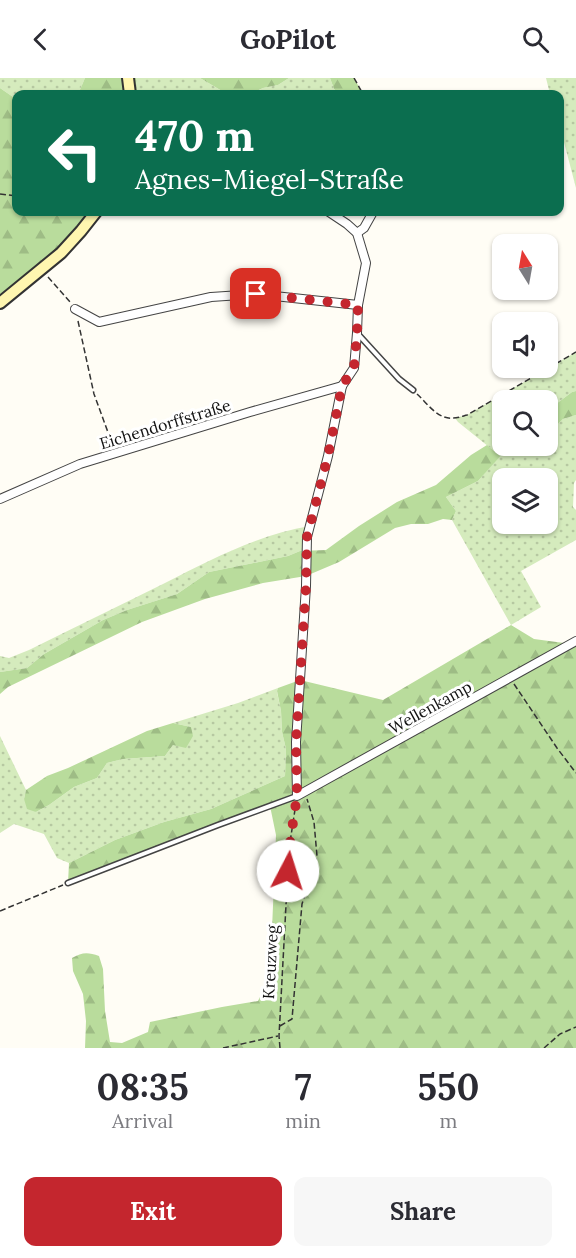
<!DOCTYPE html>
<html lang="en">
<head>
<meta charset="utf-8">
<style>
	:root { --surface:#fff; --page:#f7f7f7; --text:#2b2b33; --muted:#7c7c81; --accent:#c4262e }
	body { margin:0; font-family:Lora,serif; background:var(--page); color:var(--text); height:100vh; display:flex; flex-direction:column; font-size:22px; white-space:nowrap }
	* { box-sizing:border-box; margin:0 }
	p { font-size:20px; color:var(--muted) }
	.icon { flex:none; width:33px; height:33px; fill:none; stroke:currentColor; stroke-width:2; stroke-linecap:round; stroke-linejoin:round }
	.map { position:relative; height:970px; overflow:hidden }
	.panel { display:flex; flex-direction:column; background:var(--surface); flex:1 }
	.panel>* { flex:none }
	.guide { position:absolute; left:12px; top:12px; width:552px; height:126px; border-radius:12px; box-shadow:0 2px 4px #0004; background:#0b6e4f; color:#fff; overflow:hidden }
	.needle { width:39px; rotate:349deg }
	.fabs { position:absolute; left:492px; top:156px; display:grid; gap:12px }
	.fabs a { display:grid; place-items:center; width:66px; height:66px; border-radius:12px; background:var(--surface); box-shadow:0 2px 4px #0004; font-size:30px }
	.pin { position:absolute; display:grid; place-items:center; width:51px; height:51px; color:#fff; margin:-26px; border-radius:12px; box-shadow:0 3px 9px #0006 }
	.me { position:absolute; width:66px; margin:-33px; rotate:5deg; stroke-linejoin:round; filter:drop-shadow(0 0 4px #0008) }
	.turn { display:flex; align-items:center; gap:21px; height:126px; padding:0 24px; font-size:27px }
	.turn .icon { width:78px; height:78px; stroke-width:2.5 }
	.turn b { display:block; font-size:42px; line-height:51px }
	.eta { display:flex; justify-content:space-evenly; align-items:center; height:102px; text-align:center }
	.eta b { font-size:36px; font-weight:700; line-height:42px }
	.action { display:flex; gap:12px; margin-top:auto; padding:12px 24px }
	.action a { flex:1; height:69px; border-radius:12px; background:var(--accent); color:#fff; font-size:24px; font-weight:700; line-height:69px; text-align:center }
	.action a+a { background:var(--page); color:var(--text) }
	header { display:flex; justify-content:space-between; align-items:center; height:78px; padding:0 24px; background:var(--surface); font-size:27px; font-weight:700 }
	.map>svg:first-child { display:block }
	.green { fill:url(#green-dots); fill-rule:evenodd }
	.forest { fill:url(#forest-firs) }
	.lines { fill:none; stroke-linecap:round; stroke-linejoin:round }
	.lane-casing { stroke:#444; stroke-width:7 }
	.street-casing { stroke:#444; stroke-width:10 }
	.secondary-casing { stroke:#333; stroke-width:14 }
	.path { stroke:#333; stroke-width:1.5; stroke-dasharray:6 3; stroke-linecap:butt }
	.lane { stroke:#fff; stroke-width:4 }
	.street { stroke:#fff; stroke-width:8 }
	.secondary { stroke:#fff6b0; stroke-width:10 }
	.route { stroke:#c4262e; stroke-width:10; stroke-dasharray:0 18 }
	.labels { text-anchor:middle; stroke-width:6; stroke-linejoin:round; paint-order:stroke }
	.street-label { font-size:16px; fill:#111; stroke:#fff }
</style>
</head>
<body>
<header><svg class="icon" aria-label="back" viewBox="0 0 24 24"><path d="M15 5l-7 7 7 7"/></svg>GoPilot<svg class="icon" aria-label="search" viewBox="0 0 24 24"><circle cx="10" cy="10" r="6"/><path d="M15 15l6 6"/></svg></header>
<div class="map">
<svg width="576" height="970" viewBox="0 0 576 970">
	<defs>
		<pattern id="green-dots" width="8" height="8" patternUnits="userSpaceOnUse" patternTransform="scale(1.5)"><rect width="8" height="8" fill="#d5ebbd"/><path d="M2 2h.1M6 6h.1" fill="none" stroke="#b6c8a1" stroke-width="1.8" stroke-linecap="round"/></pattern>
		<pattern id="forest-firs" width="22" height="20" patternUnits="userSpaceOnUse" patternTransform="scale(1.5)"><rect width="22" height="20" fill="#b9dc9c"/><path d="M5 1l3.5 6h-7zM16 11l3.5 6h-7z" fill="#9ebc85"/></pattern>
	</defs>
	<rect width="100%" height="100%" fill="#fffdf5"/>
	<g class="green">
		<polygon points="0,0 85,0 79,14 80,16 16,16 16,21 0,10"/>
		<polygon points="136,0 200,0 227,16 137,16"/>
		<polygon points="289,0 330,0 334,11 339,16 284,16 280,12 263,16 251,16 263,10 278,7"/>
		<polygon points="546,0 576,0 576,110 560,49 560,16 550,16"/>
		<polygon points="576,274 576,313 572,314 548,332 548,322 502,322 502,357 495,365 497,371 494,373 458,344 455,340 467,337"/>
		<path d="M576,337V402L574,405L573,429L576,432V462L521,493L541,529L511,547L452,442L456,433L446,419L478,403L503,374L526,368H548V356L563,341ZM502,400H548V446H502Z"/>
		<path d="M310,448L307,473H300L288,478L209,494L177,516L127,532L103,542L44,576L27,590L0,594V578L9,580L29,572C74,550 120,527 165,505C210,482 260,456 310,448Z"/>
		<polygon points="278,610 277,614 281,633 282,654 286,671 285,698 211,731 164,744 115,762 69,785 57,780 44,756 14,746 0,755 0,658 26,712 24,721 36,734 49,727 74,709 97,700 107,685 123,681 165,678 173,667 191,649 173,645 238,625"/>
	</g>
	<g class="forest">
		<polygon points="85,0 136,0 137,16 80,16 79,14"/>
		<polygon points="200,0 289,0 278,7 263,10 250,16 227,16"/>
		<polygon points="330,0 354,0 363,16 339,16 334,11"/>
		<polygon points="0,10 16,21 16,134 96,134 81,153 0,225"/>
		<polygon points="576,313 576,337 563,341 548,356 548,332 572,314"/>
		<polygon points="502,357 502,368 526,368 504,374 478,403 446,419 456,433 452,442 443,441 428,446 411,446 395,450 339,484 306,498 263,505 205,521 142,544 8,609 0,616 0,594 27,590 44,576 103,542 127,532 177,516 209,494 288,478 300,473 326,472 359,448 397,424 436,407 471,377 487,367 494,373 497,371 495,365"/>
		<path d="M511,547L534,561L564,565L576,559V970H85L86,943L83,916L73,893L72,880C82,874 88,874 99,878L103,891L105,933L110,964L122,965L148,954L150,944L222,929L258,923L270,898L276,757L270,728L68,805L69,785L115,762L164,744L211,731L285,698L286,671L282,654L281,633L277,613L278,610L300,602L383,622Z"/>
		<polygon points="173,645 191,649 193,658 186,670 173,667 165,678 123,681 107,685 97,700 74,709 49,727 36,734 27,731 24,721 26,712 47,698 68,690 147,653"/>
	</g>
	<g class="lines">
		<g class="lane-casing">
			<g id="lane">
				<polyline points="357,255 399,301 413,312"/>
				<polyline points="68,805 218,747 297,718"/>
			</g>
		</g>
		<g class="street-casing">
			<g id="street">
				<polyline points="329,134 347,146 357,155 366,185 358,227 357,255 354,290 342,308 328,378 307,459 306,508 296,664 297,718 576,563"/>
				<polyline points="357,155 364,150 373,134"/>
				<polyline points="75,231 99,244 211,219 256,216 358,227"/>
				<polyline points="0,421 80,386 250,334 342,308"/>
			</g>
		</g>
		<g class="secondary-casing">
			<g id="secondary">
				<polyline points="128,0 130,16"/>
				<polyline points="0,225 61,175 81,153 96,134"/>
			</g>
		</g>
		<g class="path">
			<polyline points="354,0 363,16"/>
			<polyline points="0,116 16,118"/>
			<polyline points="48,199 71,225"/>
			<polyline points="78,243 94,316 113,368"/>
			<path d="M417,316C427,325 438,342 453,340C458,340 463,338 467,337L576,274"/>
			<polyline points="514,606 557,670 576,695"/>
			<polyline points="0,833 63,807"/>
			<polyline points="280,948 292,941 302,826 317,778 314,744 307,721"/>
			<polyline points="223,970 278,958"/>
			<polyline points="280,970 279,958 289,771 296,725"/>
			<polyline points="544,970 560,956 576,949"/>
		</g>
		<use href="#lane" class="lane"/>
		<use href="#street" class="street"/>
		<use href="#secondary" class="secondary"/>
	</g>
	<g class="lines">
		<polyline class="route" points="256,216 358,227 357,255 354,290 342,308 328,378 307,459 306,508 296,664 297,718 289,771 288,793"/>
	</g>
	<g class="labels">
		<g class="street-label">
			<text transform="translate(165 346) rotate(-17)" y="6">Eichendorffstraße</text>
			<text transform="translate(430 629) rotate(-29)" y="6">Wellenkamp</text>
			<text transform="translate(270 884) rotate(-87)" y="6">Kreuzweg</text>
		</g>
	</g>
</svg>
<div class="fabs">
<a><svg class="needle" viewBox="-14 -14 28 28"><path d="M0-13l5 13h-10z" fill="#e53935"/><path d="M0 13l5-13h-10z" fill="#7c7c81"/></svg></a>
<a><svg class="icon" aria-label="sound" viewBox="0 0 24 24"><path d="M4 9h4l5-4v14l-5-4H4zM17 9q2 3 0 6"/></svg></a>
<a><svg class="icon" aria-label="search" viewBox="0 0 24 24"><circle cx="10" cy="10" r="6"/><path d="M15 15l6 6"/></svg></a>
<a><svg class="icon" aria-label="layers" viewBox="0 0 24 24"><path d="M12 4l9 5-9 5-9-5zM3 14l9 5 9-5"/></svg></a>
</div>
<div class="pin" style="left:256px;top:216px;background:#d93025"><svg class="icon" aria-label="arrive" viewBox="0 0 24 24"><path d="M6 21V4h12l-3 4 3 4H6"/></svg></div>
<svg class="me" style="left:288px;top:793px" viewBox="-20 -20 40 40"><circle r="19" fill="#fff"/><path d="M0-13L10 11 0 6-10 11z" fill="#c4262e"/></svg>
<div class="guide">
<div class="turn"><svg class="icon" aria-label="left" viewBox="0 0 24 24"><path d="M17 20v-9H6M10 6l-5 5 5 5"/></svg><div><b>470 m</b>Agnes-Miegel-Straße</div></div>
</div>
</div>
<section class="panel">
<div class="eta">
<div><b>08:35</b><p>Arrival</p></div>
<div><b>7</b><p>min</p></div>
<div><b>550</b><p>m</p></div>
</div>
<div class="action"><a>Exit</a><a>Share</a></div>
</section>
</body>
</html>
